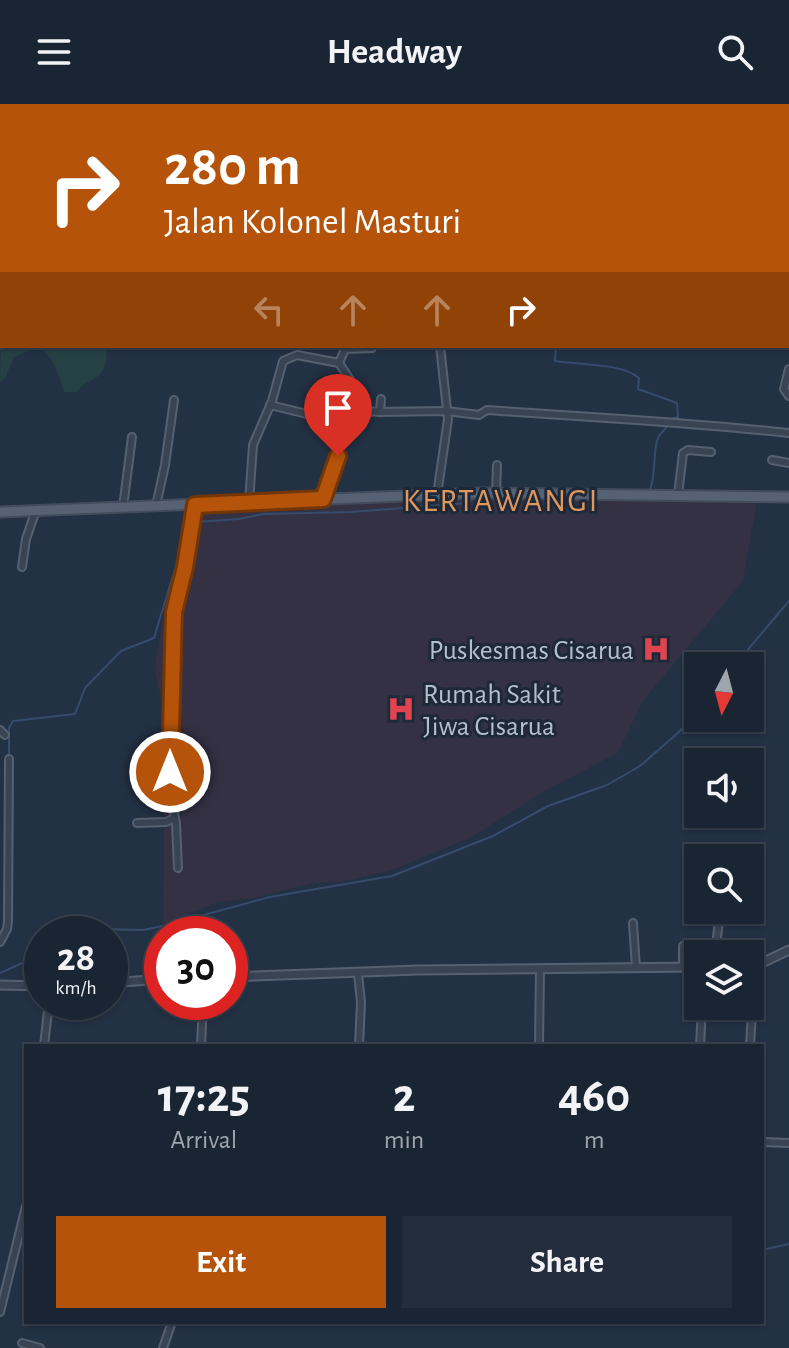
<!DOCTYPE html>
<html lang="en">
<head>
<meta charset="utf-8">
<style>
	:root { --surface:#1a2533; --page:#232d3b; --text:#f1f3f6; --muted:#9fa5ac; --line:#38424e; --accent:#b45309 }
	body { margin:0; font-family:"Alegreya Sans",sans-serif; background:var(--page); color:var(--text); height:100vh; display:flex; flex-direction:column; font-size:30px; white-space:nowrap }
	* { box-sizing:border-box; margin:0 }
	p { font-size:26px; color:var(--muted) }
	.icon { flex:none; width:44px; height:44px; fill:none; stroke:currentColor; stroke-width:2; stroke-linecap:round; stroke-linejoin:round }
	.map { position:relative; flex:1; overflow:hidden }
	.panel { position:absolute; left:24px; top:940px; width:740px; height:280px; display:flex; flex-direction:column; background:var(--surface); border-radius:0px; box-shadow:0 2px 6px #0004,0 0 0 2px var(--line) }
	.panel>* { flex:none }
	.guide { position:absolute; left:0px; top:0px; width:790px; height:244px; box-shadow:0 2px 6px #0004,0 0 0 2px var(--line); background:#b45309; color:#fff; overflow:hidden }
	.needle { width:52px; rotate:186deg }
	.buttons { position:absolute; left:684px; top:548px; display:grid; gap:16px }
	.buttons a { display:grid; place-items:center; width:80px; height:80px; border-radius:0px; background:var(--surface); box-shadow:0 2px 6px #0004,0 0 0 2px var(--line); font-size:40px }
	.speed { position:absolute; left:24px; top:812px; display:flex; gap:16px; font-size:40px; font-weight:700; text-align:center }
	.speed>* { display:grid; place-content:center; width:104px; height:104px; border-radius:50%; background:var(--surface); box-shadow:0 2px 6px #0004,0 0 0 2px var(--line); line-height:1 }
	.speed small { font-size:20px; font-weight:400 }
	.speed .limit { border:12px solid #d22; background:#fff; color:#111 }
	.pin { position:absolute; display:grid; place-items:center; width:68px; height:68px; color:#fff; margin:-82px -34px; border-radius:50% 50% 50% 0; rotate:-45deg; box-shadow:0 0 8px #0007 }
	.pin .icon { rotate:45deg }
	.me { position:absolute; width:88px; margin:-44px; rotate:0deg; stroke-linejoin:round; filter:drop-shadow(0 0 6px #0008) }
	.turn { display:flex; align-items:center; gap:28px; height:168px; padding:0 32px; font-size:36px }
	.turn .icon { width:104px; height:104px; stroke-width:2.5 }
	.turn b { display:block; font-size:56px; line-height:68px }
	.lanes { display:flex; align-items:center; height:76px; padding:0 32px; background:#0003; justify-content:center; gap:40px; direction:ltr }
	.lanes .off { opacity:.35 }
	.eta { display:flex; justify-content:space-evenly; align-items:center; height:136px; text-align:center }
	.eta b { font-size:48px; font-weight:700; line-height:56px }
	.cta { display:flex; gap:16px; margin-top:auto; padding:16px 32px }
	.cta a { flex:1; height:92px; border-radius:0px; background:var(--accent); color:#fff; font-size:32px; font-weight:700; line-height:92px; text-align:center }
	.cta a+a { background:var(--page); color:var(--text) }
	header { display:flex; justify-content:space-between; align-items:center; height:104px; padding:0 32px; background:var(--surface); font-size:36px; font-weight:700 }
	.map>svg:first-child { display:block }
	.medical { fill:#333143 }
	.green { fill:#264144 }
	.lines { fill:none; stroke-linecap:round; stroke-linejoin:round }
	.stream { stroke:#364c6c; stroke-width:2 }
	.minor-casing { stroke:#566170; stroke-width:10 }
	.tertiary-casing { stroke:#566170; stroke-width:11 }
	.primary-casing { stroke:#424c5c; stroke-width:13 }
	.minor { stroke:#384353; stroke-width:6 }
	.tertiary { stroke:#384353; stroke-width:7 }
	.primary { stroke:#566273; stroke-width:9 }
	.route-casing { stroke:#753606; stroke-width:20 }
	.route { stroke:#b45309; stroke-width:14 }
	.labels { text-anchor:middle; stroke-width:6; stroke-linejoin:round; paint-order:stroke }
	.poi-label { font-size:28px; fill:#b5becd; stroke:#1d2838; text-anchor:end }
	.quarter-label { font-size:32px; letter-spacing:2px; fill:#e0975d; stroke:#1d2838 }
</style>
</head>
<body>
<header><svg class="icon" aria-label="menu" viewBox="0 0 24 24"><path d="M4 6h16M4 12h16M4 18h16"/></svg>Headway<svg class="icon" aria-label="search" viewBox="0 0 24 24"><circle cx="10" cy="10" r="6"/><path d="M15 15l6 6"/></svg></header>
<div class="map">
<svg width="789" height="1244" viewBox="0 0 789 1244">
	<rect width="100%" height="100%" fill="#233144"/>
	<polygon class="medical" points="758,391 743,477 642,598 618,649 546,686 472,733 392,766 342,778 312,779 255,794 218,798 163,820 165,611 154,565 163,516 197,401"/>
	<path class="green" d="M1,233L2,242H107C106,281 96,267 76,288H64C59,271 54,251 37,243L14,253L5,274L0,278Z"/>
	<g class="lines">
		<g class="stream">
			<polyline points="652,0 655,2"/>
			<polyline points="550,2 550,0"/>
			<path d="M556,242L555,257C578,261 622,259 639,274L638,285L677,299L678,313L668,316"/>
			<path d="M650,386C657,368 652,343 659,332C661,328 665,326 667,322"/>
			<polyline points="195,418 239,415 263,410 351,408 468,399 473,394"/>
			<polyline points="734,562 789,497"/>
			<polyline points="9,651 9,624 13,617 75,610 85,584 121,547 154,534 189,419"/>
			<polyline points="83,830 97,825 143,826 163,822 270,793 392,772 493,732 548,702 607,681 640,662 679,628 698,606"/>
			<polyline points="0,869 42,850"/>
			<polyline points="762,1146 789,1140"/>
		</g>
		<g class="minor-casing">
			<g id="minor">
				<polyline points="446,0 448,2"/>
				<polyline points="501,2 503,0"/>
				<polyline points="788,95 789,93"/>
				<polyline points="788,139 789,140"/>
				<polyline points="339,259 345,245 372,244"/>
				<polyline points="789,265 784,285 789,292"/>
				<polyline points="270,301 344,319 362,319 368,308 380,307 381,295"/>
				<path d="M378,308L446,307L479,311L487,306C588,313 688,318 789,329"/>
				<polyline points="772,356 789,359"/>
				<polyline points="496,389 497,361"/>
				<polyline points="437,391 448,315 440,242"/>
				<polyline points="678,391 683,349 688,346 711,348"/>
				<polyline points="323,395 338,352 352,279 339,259"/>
				<polyline points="249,398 253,341 272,297 283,257 297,251 339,259"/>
				<polyline points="156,402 165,361 174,296"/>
				<polyline points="123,403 132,333"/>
				<polyline points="22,463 26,435 36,406"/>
				<polyline points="0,626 5,631"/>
				<polyline points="137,719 166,718 173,715"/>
				<polyline points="178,764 176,719 170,690 174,508 185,463 195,401"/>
				<polyline points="633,819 636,864"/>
				<polyline points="0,838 7,825 8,818 9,655"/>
				<polyline points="715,850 719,817"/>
				<polyline points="683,864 683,842"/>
				<polyline points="358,870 361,898 359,942"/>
				<polyline points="44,942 49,898"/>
				<polyline points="201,942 203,898"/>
				<polyline points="539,942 540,865"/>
				<polyline points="700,942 702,902"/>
				<polyline points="750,942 753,890 750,861"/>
				<polyline points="762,1038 789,1039"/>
				<polyline points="0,1208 26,1102"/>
				<polyline points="22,1239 40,1244"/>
				<polyline points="163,1244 172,1218"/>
			</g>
		</g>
		<g class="tertiary-casing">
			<g id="tertiary">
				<polyline points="750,861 766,857 789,846"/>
				<polyline points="230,873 418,866 698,863"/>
				<polyline points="110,879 162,875"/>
				<polyline points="0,881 42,882"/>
			</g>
		</g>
		<g class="primary-casing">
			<polyline id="primary" points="0,408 480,389 789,393"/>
		</g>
		<use href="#minor" class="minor"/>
		<use href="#tertiary" class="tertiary"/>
		<use href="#primary" class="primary"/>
	</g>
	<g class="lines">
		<g class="route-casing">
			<polyline id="route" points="170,668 174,508 185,463 195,401 323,395 338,352"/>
		</g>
		<use href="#route" class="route"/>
	</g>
	<defs>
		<g id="hospital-bare" transform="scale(2.16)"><path d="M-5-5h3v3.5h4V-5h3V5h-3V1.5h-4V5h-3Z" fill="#e0444e" stroke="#1d2838" stroke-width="2.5" paint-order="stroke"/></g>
	</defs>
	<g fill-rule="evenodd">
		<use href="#hospital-bare" x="656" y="545"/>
		<use href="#hospital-bare" x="401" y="605"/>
	</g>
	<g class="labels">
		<g class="poi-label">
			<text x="634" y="555">Puskesmas Cisarua</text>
			<text x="423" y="599" text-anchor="start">Rumah Sakit<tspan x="423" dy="32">Jiwa Cisarua</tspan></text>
		</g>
		<g class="quarter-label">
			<text x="501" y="407">KERTAWANGI</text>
		</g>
	</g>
</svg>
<div class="buttons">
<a><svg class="needle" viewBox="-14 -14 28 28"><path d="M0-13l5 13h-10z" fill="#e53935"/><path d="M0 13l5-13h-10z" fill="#9fa5ac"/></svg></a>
<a><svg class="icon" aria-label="sound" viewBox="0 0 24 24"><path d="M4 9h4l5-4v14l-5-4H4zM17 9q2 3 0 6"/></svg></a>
<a><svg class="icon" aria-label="search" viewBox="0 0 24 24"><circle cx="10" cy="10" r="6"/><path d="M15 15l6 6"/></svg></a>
<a><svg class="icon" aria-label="layers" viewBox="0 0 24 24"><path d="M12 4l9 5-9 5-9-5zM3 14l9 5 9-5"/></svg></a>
</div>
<div class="speed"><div>28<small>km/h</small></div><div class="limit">30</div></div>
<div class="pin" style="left:338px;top:352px;background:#d93025"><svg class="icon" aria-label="arrive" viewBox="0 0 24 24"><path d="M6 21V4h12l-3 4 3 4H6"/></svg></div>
<svg class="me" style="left:170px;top:668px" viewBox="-20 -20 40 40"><circle r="17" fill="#b45309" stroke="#fff" stroke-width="3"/><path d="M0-11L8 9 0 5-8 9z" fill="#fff"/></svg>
<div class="guide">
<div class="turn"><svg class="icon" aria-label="right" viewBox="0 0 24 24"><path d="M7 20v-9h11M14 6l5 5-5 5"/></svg><div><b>280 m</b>Jalan Kolonel Masturi</div></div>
<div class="lanes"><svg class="icon off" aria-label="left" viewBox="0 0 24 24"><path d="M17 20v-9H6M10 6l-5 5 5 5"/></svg><svg class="icon off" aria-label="ahead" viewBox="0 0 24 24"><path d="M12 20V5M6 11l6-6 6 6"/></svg><svg class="icon off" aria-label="ahead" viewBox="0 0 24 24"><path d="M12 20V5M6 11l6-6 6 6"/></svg><svg class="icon" aria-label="right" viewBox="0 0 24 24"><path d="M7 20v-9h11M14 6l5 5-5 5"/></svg></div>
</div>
<section class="panel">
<div class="eta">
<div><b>17:25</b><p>Arrival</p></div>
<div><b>2</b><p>min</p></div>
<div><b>460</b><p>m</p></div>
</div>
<div class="cta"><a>Exit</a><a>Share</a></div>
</section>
</div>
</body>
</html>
